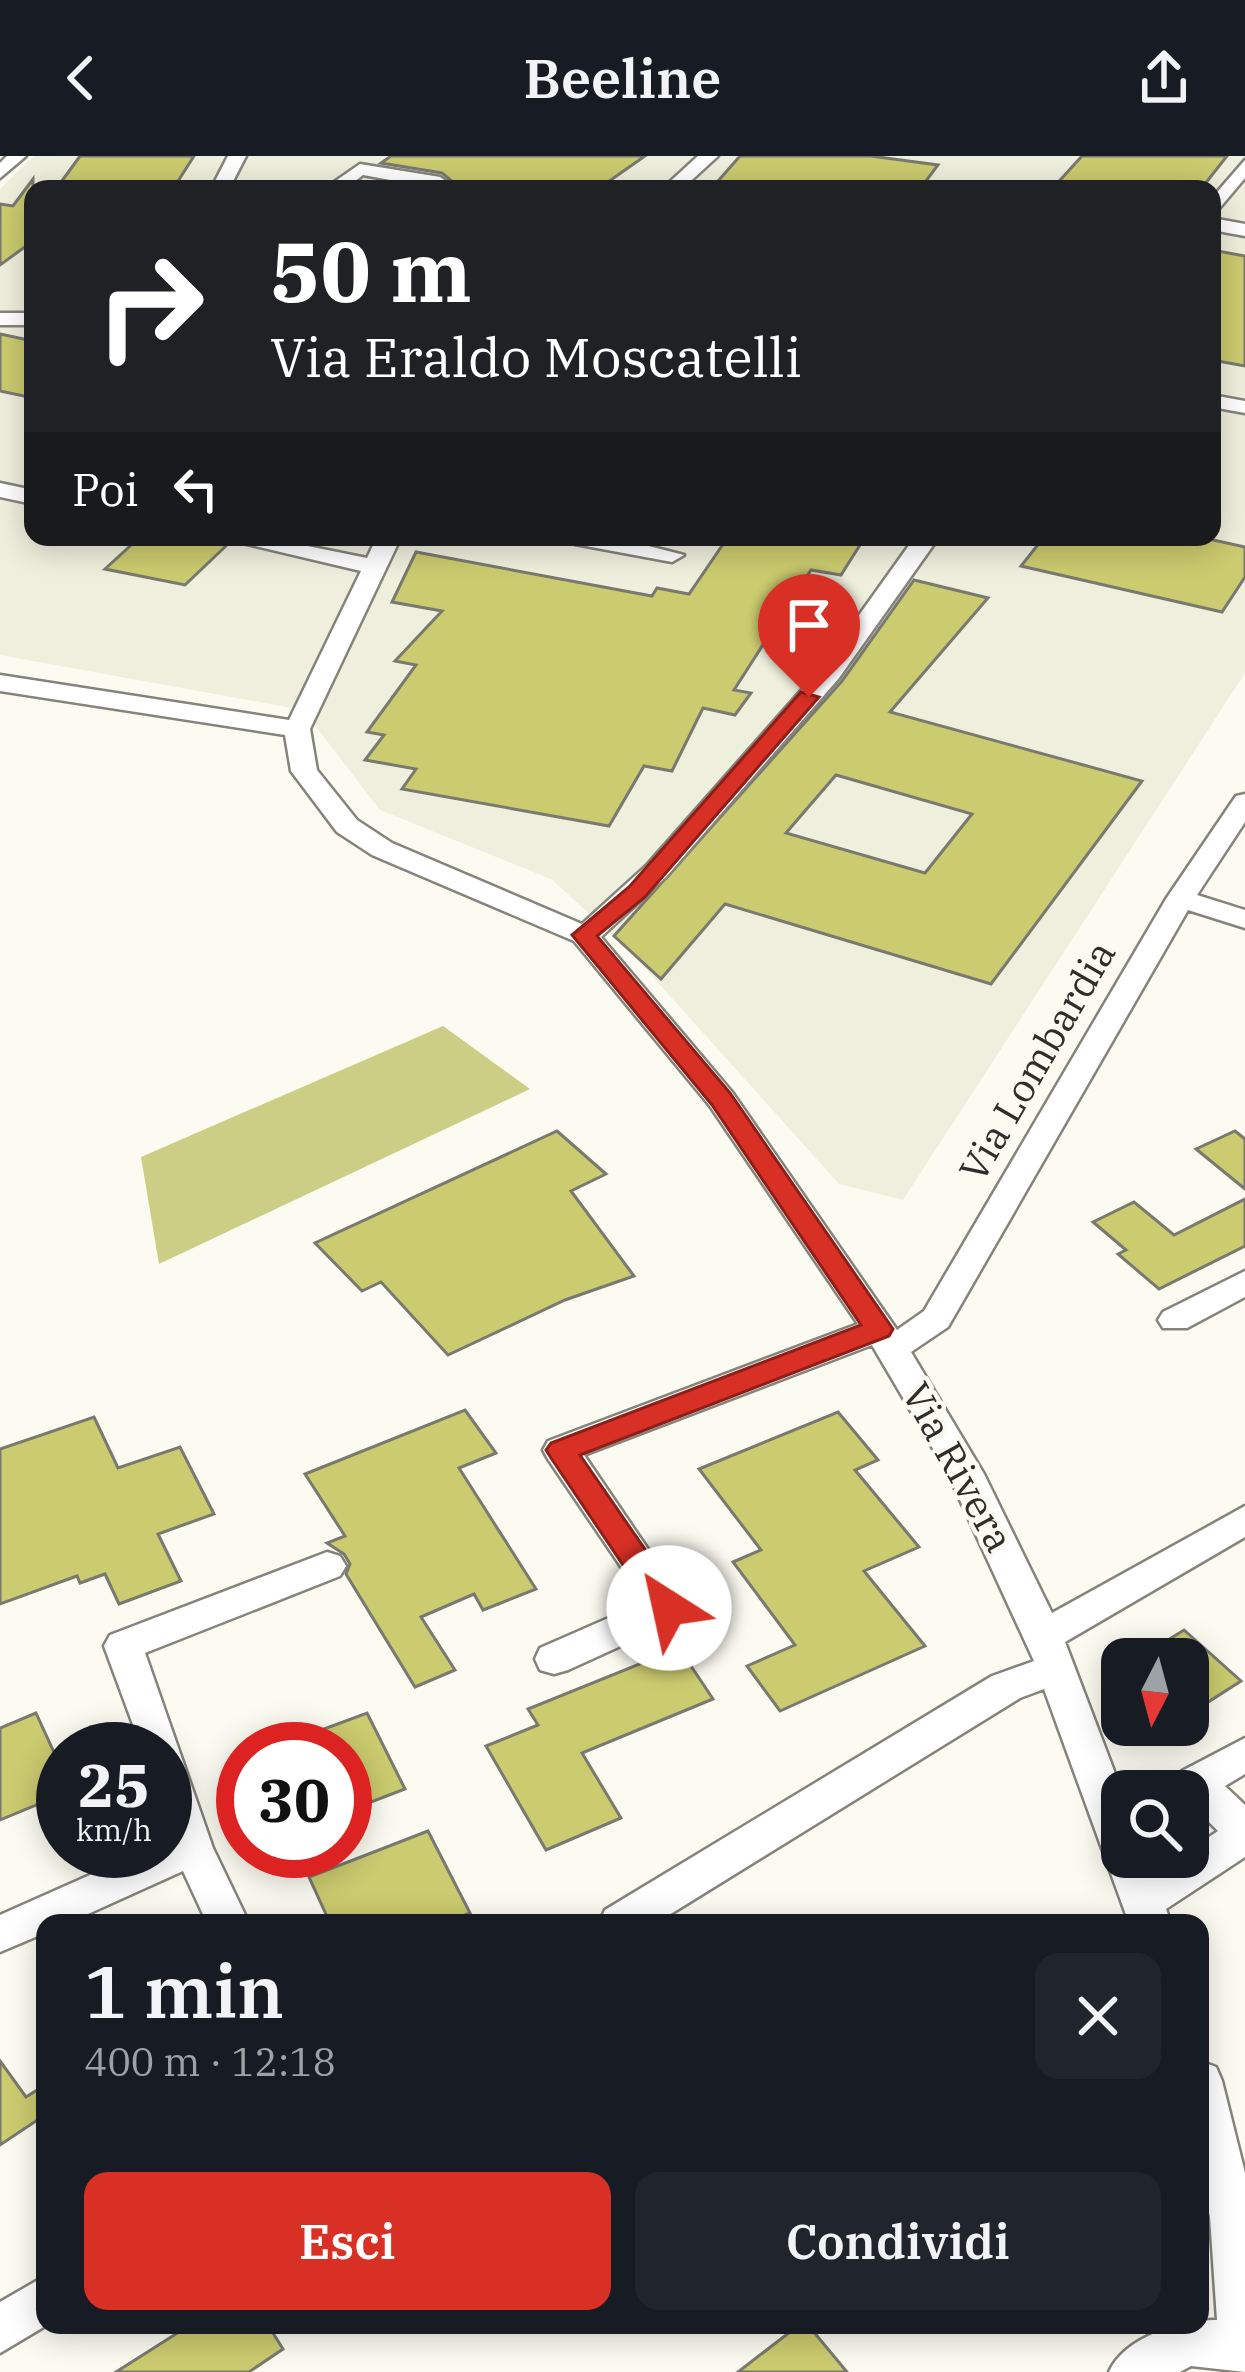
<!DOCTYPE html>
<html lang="it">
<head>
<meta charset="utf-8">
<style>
	:root { --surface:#171b24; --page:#20242c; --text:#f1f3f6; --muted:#9ea1a6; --accent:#d93025 }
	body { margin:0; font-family:"IBM Plex Serif",serif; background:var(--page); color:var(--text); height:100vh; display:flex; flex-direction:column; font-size:45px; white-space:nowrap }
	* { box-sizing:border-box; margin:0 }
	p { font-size:39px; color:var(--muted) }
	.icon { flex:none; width:66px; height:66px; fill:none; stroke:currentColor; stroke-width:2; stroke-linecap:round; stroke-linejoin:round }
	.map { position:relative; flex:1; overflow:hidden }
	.panel { position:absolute; left:36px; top:1758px; width:1173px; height:420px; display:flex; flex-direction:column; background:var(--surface); border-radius:24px; box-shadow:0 6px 30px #0003 }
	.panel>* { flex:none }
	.hud { position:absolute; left:24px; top:24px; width:1197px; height:366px; border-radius:24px; box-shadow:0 6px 30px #0003; background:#202124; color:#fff; overflow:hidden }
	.needle { width:78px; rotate:186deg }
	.fabs { position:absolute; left:1101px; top:1482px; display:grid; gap:24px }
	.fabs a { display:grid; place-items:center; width:108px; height:108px; border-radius:24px; background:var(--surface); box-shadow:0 6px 30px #0003; font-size:60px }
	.speed { position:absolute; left:36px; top:1566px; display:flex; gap:24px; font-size:60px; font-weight:700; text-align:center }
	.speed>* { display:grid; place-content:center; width:156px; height:156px; border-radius:50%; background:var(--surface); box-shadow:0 6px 30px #0003; line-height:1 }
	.speed small { font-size:30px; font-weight:400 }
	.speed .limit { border:18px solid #d22; background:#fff; color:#111 }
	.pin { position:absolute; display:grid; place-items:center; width:102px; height:102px; color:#fff; margin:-123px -51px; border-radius:50% 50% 50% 0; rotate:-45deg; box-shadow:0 0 12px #0007 }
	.pin .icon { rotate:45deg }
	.me { position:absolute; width:132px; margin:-66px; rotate:325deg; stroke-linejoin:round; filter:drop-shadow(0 0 9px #0008) }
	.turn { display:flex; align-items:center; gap:42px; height:252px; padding:0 48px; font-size:54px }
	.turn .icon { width:156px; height:156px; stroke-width:2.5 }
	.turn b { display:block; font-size:84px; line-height:102px }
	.then { display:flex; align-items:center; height:114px; padding:0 48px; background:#0003; gap:24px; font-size:45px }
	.round { display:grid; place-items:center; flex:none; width:126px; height:126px; border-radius:24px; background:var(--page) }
	.overview { display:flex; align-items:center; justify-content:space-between; height:204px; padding:0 48px }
	h1 { font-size:72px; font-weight:600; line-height:90px }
	.button { display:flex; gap:24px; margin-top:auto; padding:24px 48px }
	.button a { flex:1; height:138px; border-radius:24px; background:var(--accent); color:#fff; font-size:48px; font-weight:600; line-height:138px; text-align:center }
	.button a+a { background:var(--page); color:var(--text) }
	header { display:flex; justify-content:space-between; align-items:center; height:156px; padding:0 48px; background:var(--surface); font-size:54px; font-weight:600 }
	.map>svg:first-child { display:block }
	.built { fill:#efefdd; fill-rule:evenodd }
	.green { fill:#cdce85 }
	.building { fill:#cbcb6f; stroke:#797970; stroke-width:3; fill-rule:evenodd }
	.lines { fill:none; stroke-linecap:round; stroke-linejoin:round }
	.minor-casing { stroke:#84847b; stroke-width:5 }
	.minor { fill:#fff; fill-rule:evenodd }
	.route { fill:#d93025; stroke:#8d1f18; stroke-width:3 }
	.labels { text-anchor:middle; stroke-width:9; stroke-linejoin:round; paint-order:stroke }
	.street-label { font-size:39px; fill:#2e2e2a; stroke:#fbfbf1 }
</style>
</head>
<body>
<header><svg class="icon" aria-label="back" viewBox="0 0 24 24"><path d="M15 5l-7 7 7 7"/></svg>Beeline<svg class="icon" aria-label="share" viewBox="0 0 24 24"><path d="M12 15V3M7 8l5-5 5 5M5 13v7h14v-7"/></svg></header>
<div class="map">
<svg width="1245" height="2216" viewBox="0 0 1245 2216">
	<rect width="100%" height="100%" fill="#fbfbf1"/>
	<path class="built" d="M34,0H1245V517L903,1044L839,1028L626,791L551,723L380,654L303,554L0,499V33ZM33,33H1212V381H33Z"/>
	<polygon class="green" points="443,870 530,933 159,1108 141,1001"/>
	<g class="building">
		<polygon points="80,0 194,0 173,33 56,33"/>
		<polygon points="391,0 645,0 598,33 448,33 453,26 442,17 381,7"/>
		<polygon points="740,0 871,0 938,9 920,33 711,33"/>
		<polygon points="1082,0 1227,0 1201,33 1052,33"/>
		<polygon points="33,23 33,85 0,109 0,48 13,50"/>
		<polygon points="1212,94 1245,100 1245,210 1212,204"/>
		<polygon points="0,178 33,185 33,242 0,235"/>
		<polygon points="140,381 213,381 228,388 185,429 105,413"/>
		<polygon points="728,381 865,381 841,419 811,414 734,534 751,537 735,559 703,552 672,615 644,610 609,670 402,633 416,613 365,604 384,579 367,576 416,509 395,505 442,455 392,446 416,396 652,440 657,432 689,438"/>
		<polygon points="1044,381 1200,381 1245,391 1245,421 1222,456 1021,410"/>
		<path d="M914,424L988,442L890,556L1142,625L991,828L725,748L661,823L614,780L842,525ZM836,619L972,658L925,717L786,677Z"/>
		<polygon points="557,975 606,1018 571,1035 634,1120 565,1144 448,1199 381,1126 362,1135 315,1087"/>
		<polygon points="1235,975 1245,983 1245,1033 1196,993"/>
		<polygon points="1245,1043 1245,1090 1159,1133 1118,1098 1126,1094 1093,1066 1134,1046 1174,1079"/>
		<polygon points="465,1254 496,1297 459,1312 536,1433 483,1454 474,1438 421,1461 455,1514 415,1531 346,1418 350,1408 344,1398 327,1387 345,1380 305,1318"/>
		<polygon points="838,1256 878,1304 855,1314 919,1391 864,1415 925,1490 780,1555 747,1510 795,1489 733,1406 761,1394 699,1313"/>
		<polygon points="94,1261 118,1312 180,1291 214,1358 158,1378 181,1425 119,1448 105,1418 80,1427 77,1420 0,1448 0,1293"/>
		<polygon points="1184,1474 1241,1525 1188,1559 1188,1503 1137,1503"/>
		<polygon points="679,1492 713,1543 582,1597 621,1662 546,1694 486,1590 538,1569 528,1553"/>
		<polygon points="36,1557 63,1616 63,1638 0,1664 0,1572"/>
		<polygon points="367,1557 405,1633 345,1656 345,1593 278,1590"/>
		<polygon points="428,1675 470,1757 445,1767 330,1767 309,1721"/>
		<polygon points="0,1905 26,1941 45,1929 45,1959 0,1989"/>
		<polygon points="190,2169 268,2169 283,2193 249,2216 116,2216"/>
		<polygon points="799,2169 808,2169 847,2216 738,2216"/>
	</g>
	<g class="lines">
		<g class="minor-casing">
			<g id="minor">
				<polygon points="7,0 26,0 0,22 0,7"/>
				<polygon points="228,0 246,0 229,33 211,33"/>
				<polygon points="698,0 718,0 682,33 662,33"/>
				<polygon points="1245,4 1245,22 1212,61 1212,42"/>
				<polygon points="360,8 440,21 449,27 440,33 363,19 345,33 324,33"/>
				<polygon points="1212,62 1245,68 1245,80 1212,74"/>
				<rect x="0" y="157" width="33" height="12"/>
				<polygon points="1212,239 1245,245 1245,257 1212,251"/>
				<polygon points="0,327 33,334 33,348 0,341"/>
				<polygon points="217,381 263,381 367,402 377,381 401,381 310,573 317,614 357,664 392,687 582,768 647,709 822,511 915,381 939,381 839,522 666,721 601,781 732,936 897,1174 924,1155 1166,743 1236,640 1245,638 1245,666 1197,739 1245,754 1245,772 1188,754 948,1171 911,1196 984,1318 1052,1457 1245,1350 1245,1381 1065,1486 1122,1636 1122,1701 1146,1701 1153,1718 1178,1701 1188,1701 1188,1695 1218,1675 1188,1645 1188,1635 1180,1635 1176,1627 1182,1615 1245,1582 1245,1618 1225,1630 1245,1649 1245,1701 1166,1753 1171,1767 1129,1767 1044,1533 1020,1542 656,1767 599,1767 605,1754 992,1520 1034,1505 949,1320 872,1189 584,1299 688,1452 682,1462 568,1514 554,1518 540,1514 535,1503 540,1492 645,1446 548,1303 543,1294 548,1285 858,1168 710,950 574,785 372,699 337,676 291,615 285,579 0,535 0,519 289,564 361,415"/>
				<polygon points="563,381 613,381 684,399 672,406 575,388"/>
				<polygon points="1245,1115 1245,1141 1187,1172 1163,1172 1158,1164 1163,1156"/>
				<polygon points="327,1396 340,1400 346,1410 340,1420 145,1497 213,1692 249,1767 207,1767 183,1715 68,1767 45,1767 45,1777 0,1796 0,1759 144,1695 165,1695 170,1684 165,1593 142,1593 104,1490 110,1479"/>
				<path d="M1200,1905L1216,1911L1222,1925L1245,2017V2216L1191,2210L1180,2216H1109C1125,2179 1187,2163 1217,2164L1210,2061L1200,2018Z"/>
				<polygon points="45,2120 47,2169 0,2197 0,2146"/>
			</g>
		</g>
		<use href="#minor" class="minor"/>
	</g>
	<polygon class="route" points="801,536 819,541 645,741 597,780 730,937 893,1173 889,1180 580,1299 680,1444 685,1452 680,1461 658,1461 551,1302 546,1294 551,1287 861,1169 712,949 572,779 629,731"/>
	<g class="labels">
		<g class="street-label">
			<text transform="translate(1037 905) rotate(-60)" y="14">Via Lombardia</text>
			<text transform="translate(958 1311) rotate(61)" y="14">Via Rivera</text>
		</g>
	</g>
</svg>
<div class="fabs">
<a><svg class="needle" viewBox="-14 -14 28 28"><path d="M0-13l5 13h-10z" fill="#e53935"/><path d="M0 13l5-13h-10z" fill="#9ea1a6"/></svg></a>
<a><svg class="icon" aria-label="search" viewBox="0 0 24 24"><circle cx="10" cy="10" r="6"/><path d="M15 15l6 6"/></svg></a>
</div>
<div class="speed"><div>25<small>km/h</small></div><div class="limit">30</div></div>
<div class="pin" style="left:809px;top:541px;background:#d93025"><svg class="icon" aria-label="arrive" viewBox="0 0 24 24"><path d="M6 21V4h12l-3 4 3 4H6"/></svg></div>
<svg class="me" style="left:669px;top:1452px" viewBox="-20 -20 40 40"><circle r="19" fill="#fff"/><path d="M0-13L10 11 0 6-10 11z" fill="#d93025"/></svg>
<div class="hud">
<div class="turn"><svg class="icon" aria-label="right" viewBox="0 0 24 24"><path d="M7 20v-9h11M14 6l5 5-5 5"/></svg><div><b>50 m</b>Via Eraldo Moscatelli</div></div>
<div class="then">Poi<svg class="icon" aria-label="left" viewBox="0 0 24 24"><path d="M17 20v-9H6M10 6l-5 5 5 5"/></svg></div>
</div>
<section class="panel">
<div class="overview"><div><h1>1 min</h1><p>400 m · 12:18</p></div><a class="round"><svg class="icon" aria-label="close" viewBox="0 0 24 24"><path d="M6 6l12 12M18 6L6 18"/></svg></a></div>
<div class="button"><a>Esci</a><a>Condividi</a></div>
</section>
</div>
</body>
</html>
